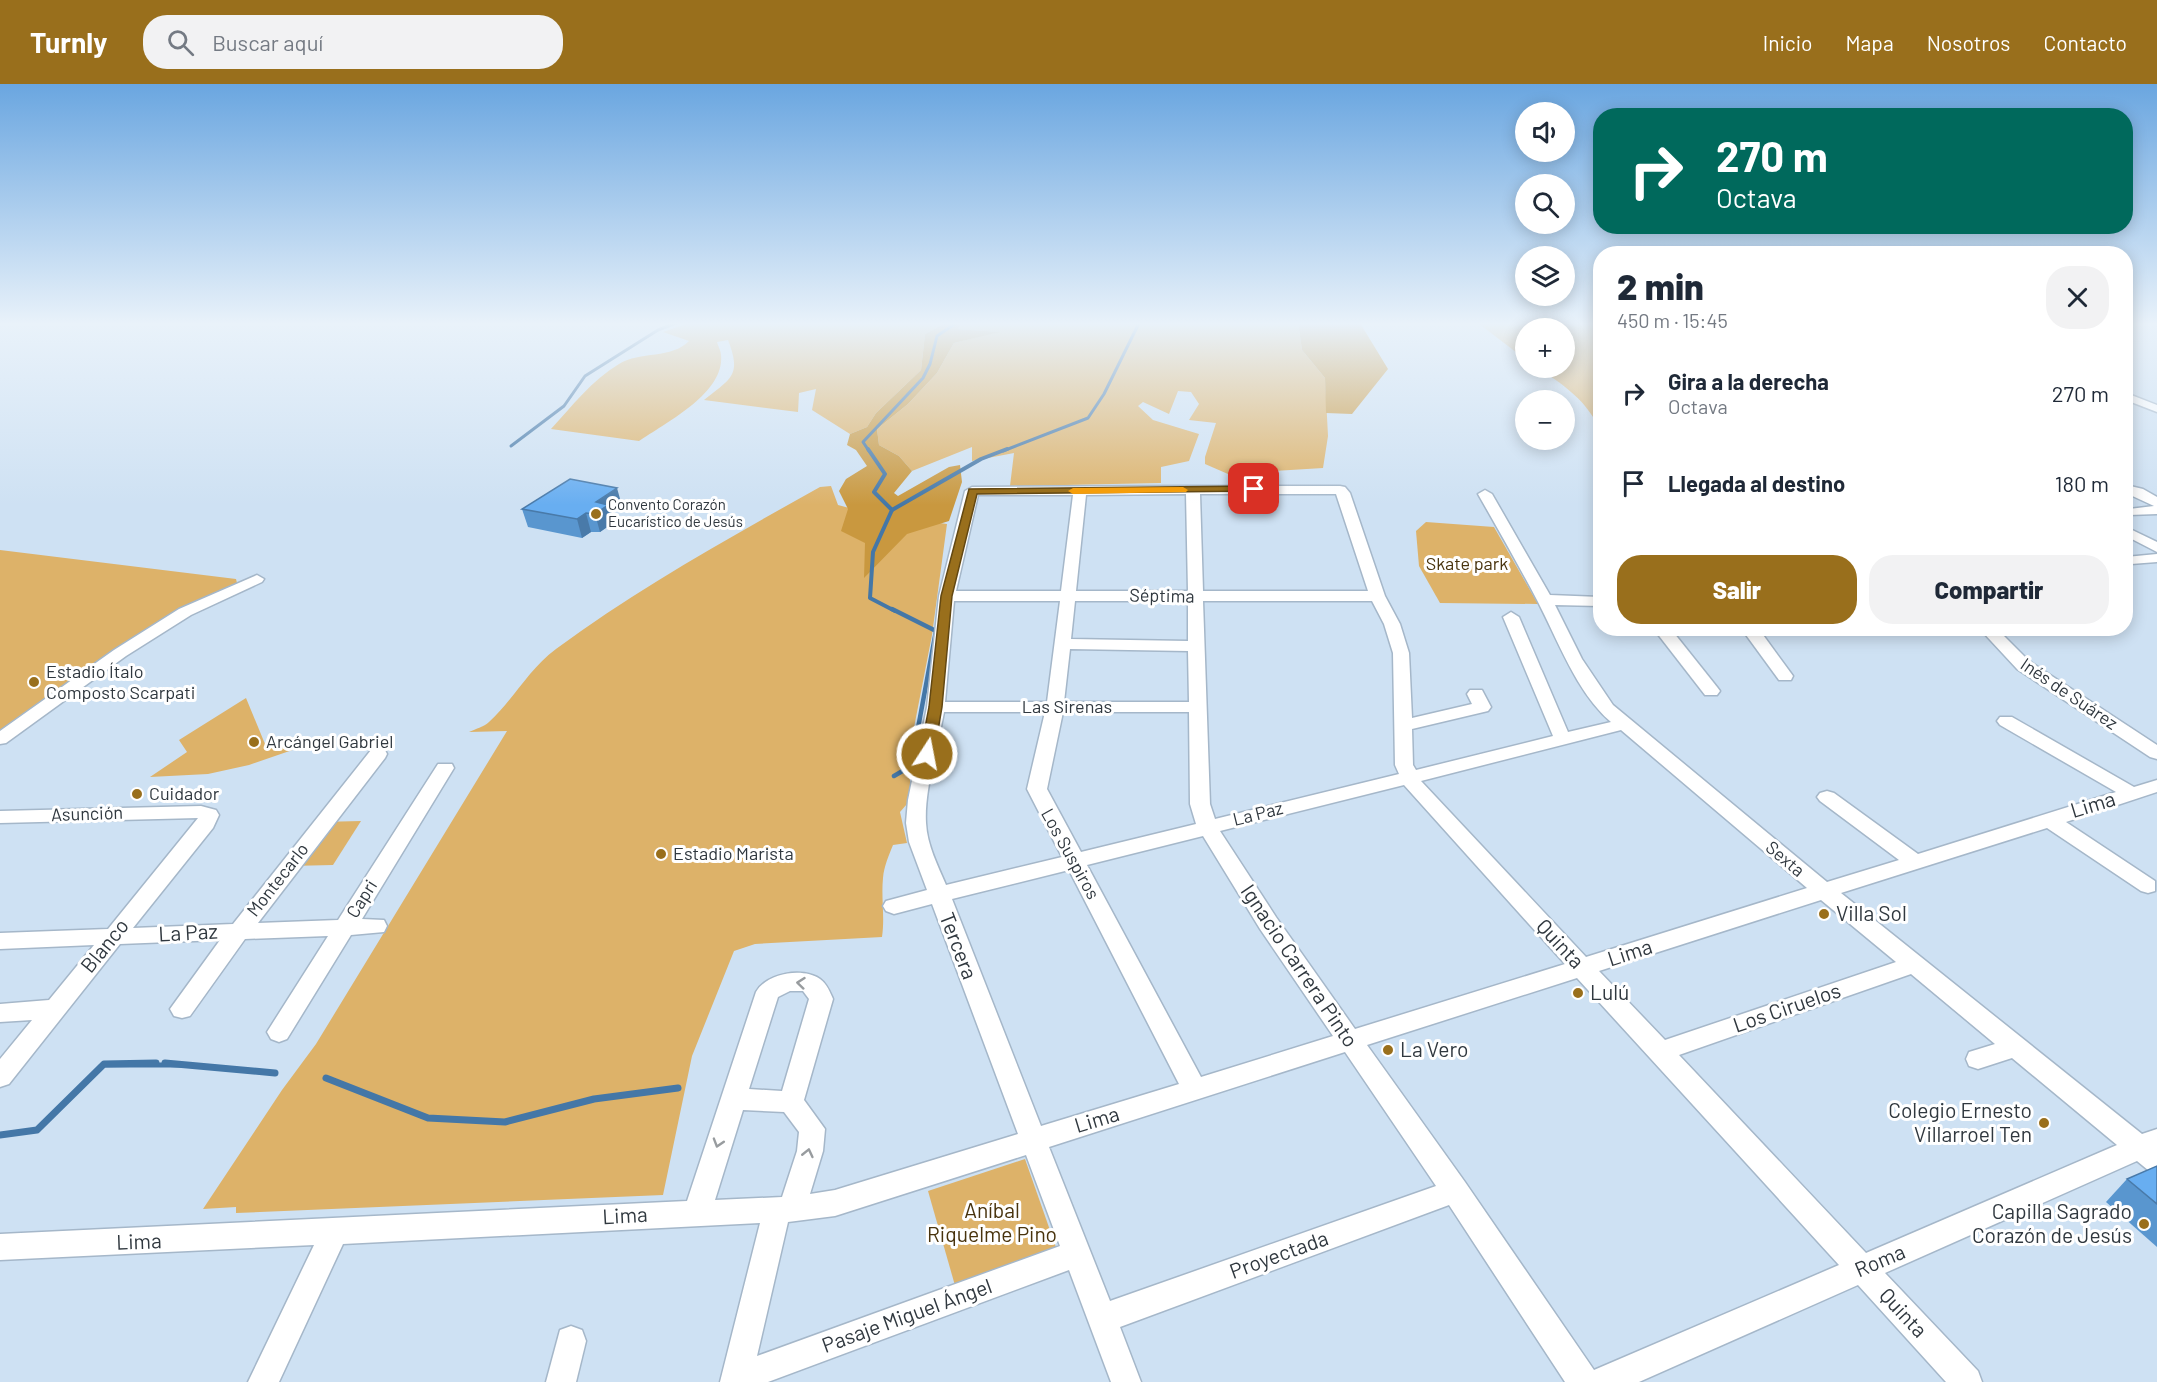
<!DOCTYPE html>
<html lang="es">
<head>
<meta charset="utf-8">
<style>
	:root { --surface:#fff; --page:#f2f2f3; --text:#1f2937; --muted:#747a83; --accent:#996f1c }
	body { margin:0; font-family:Barlow,sans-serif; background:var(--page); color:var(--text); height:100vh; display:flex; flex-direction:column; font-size:22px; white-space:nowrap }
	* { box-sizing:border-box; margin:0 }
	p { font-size:20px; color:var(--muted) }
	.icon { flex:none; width:33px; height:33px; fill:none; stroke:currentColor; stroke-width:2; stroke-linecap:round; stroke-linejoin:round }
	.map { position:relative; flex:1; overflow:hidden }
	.panel { position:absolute; left:1593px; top:162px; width:540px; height:390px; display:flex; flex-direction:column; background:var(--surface); border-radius:24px; box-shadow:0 3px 15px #0003 }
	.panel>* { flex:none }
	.top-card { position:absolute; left:1593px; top:24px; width:540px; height:126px; border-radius:24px; box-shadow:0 3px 15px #0003; background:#00695c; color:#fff; overflow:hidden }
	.controls { position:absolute; left:1515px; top:18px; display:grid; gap:12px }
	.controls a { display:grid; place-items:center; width:60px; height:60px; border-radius:50%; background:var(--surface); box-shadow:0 3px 15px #0003; font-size:30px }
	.pin { position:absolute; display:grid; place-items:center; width:51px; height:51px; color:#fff; margin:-26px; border-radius:12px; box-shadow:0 3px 9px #0006 }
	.me { position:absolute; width:66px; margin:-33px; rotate:11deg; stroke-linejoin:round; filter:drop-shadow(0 0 4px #0008) }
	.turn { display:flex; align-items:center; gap:21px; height:126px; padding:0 24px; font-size:27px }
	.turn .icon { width:78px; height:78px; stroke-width:2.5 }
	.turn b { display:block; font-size:42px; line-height:51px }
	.round { display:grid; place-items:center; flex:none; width:63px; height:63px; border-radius:24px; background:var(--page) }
	.summary { display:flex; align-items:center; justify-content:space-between; height:102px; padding:0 24px }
	h1 { font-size:36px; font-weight:800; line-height:45px }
	.action { display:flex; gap:12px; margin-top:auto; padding:12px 24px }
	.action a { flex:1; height:69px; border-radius:24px; background:var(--accent); color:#fff; font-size:24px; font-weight:800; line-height:69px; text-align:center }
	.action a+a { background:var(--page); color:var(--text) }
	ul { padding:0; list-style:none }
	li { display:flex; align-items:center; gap:18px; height:90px; padding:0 24px }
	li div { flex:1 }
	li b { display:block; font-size:22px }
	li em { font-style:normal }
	header { display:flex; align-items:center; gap:36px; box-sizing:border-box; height:84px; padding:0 30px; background:var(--accent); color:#fff }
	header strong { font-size:28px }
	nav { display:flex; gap:33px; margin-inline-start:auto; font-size:21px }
	.search { width:420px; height:54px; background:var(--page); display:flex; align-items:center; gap:15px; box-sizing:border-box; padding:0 21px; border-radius:24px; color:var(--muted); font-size:22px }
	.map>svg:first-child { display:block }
	.green { fill:#ddb269 }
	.forest { fill:#c9983f }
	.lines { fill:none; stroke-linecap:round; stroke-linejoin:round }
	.stream-far4 { stroke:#4477a7; stroke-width:3 }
	.stream-far3 { stroke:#4477a7; stroke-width:4 }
	.stream-far2 { stroke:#4477a7; stroke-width:4.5 }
	.stream-far1 { stroke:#4477a7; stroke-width:5 }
	.stream { stroke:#4477a7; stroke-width:7 }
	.minor-casing { stroke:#a5b7c9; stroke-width:3 }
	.minor { fill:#fff; fill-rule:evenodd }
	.wall { fill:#5996cf }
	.shaded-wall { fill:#497aa9 }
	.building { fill:#68aef1; stroke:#497aa9; stroke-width:1.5 }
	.oneway { stroke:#989c9f }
	.route { fill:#996f1c; stroke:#634812; stroke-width:1.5 }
	.slow { fill:#f59e0b }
	.poi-dot { fill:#996f1c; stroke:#fff; stroke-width:2 }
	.labels { text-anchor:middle; stroke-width:6; stroke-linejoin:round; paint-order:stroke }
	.far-poi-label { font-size:15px; fill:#30383f; stroke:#fff; text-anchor:start }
	.park-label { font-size:18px; fill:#48330d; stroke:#fff }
	.street-label { font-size:18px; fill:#30383f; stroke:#fff }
	.poi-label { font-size:18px; fill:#30383f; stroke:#fff; text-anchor:start }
	.near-street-label { font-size:21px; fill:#30383f; stroke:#fff }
	.near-poi-label { font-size:21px; fill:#30383f; stroke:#fff; text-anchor:start }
	.near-park-label { font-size:21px; fill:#48330d; stroke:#fff }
</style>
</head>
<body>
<header>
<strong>Turnly</strong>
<div class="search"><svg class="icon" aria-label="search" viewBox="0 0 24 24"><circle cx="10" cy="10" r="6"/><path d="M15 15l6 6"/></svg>Buscar aquí</div>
<nav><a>Inicio</a><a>Mapa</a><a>Nosotros</a><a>Contacto</a></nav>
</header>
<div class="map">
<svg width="2157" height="1298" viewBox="0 0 2157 1298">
	<rect width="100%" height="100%" fill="#cee1f3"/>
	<g class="green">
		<path d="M689,239H945L925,250L921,286L876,329L867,343L850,350L812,326L816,305L799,309L798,328L704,316C731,294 742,292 728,256L717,258C718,262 721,267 721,271C725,309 665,339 639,357L551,345C572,322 592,296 619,280C640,267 672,275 689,257L663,248Z"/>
		<polygon points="961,239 1298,239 1302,266 1325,294 1328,352 1323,384 1228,390 1205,380 1205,373 1216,339 1189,336 1199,320 1191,308 1178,307 1169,330 1143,318 1138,322 1153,336 1199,350 1189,377 1161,383 1161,399 1010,402 1014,369 972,377 972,363 912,387 899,372 879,361 877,345 908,320 937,289 954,259 997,248 957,245"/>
		<path d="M1478,239H1600V338H1596C1583,314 1561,299 1538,284H1564V244H1526L1525,275Z"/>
		<path d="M831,402L838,421L868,429L947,440L932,551L910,664V708L907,720L900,728L907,759L893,761C889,771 884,782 883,794C881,814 885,833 882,853L755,860L734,867L692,972L663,1111L236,1129V1123L203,1125L282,1006L316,960L507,647L469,648C475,645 484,643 489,638C514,615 528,586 556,565C640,503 729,454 820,403Z"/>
		<polygon points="1426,438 1494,443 1538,520 1440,519 1419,482 1416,447"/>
		<polygon points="0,466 236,495 237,499 137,551 0,646"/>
		<polygon points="246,614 265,660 306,656 304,662 249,681 208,690 150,693 187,668 179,656"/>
		<polygon points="361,737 333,781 290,782 320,738"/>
		<polygon points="1025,1075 1058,1169 956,1205 928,1107"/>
	</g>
	<g class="forest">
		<polygon points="945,239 961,239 958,245 1000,248 954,259 937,289 908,320 877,345 879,361 899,372 912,387 894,409 898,412 949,383 960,381 962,398 949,437 907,450 864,494 865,459 841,447 848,425 839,407 846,395 867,382 856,366 847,361 850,350 867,343 876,329 921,286 925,250"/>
		<polygon points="1298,239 1360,239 1388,285 1352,330 1326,329 1325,294 1302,266"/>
	</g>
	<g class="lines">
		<g class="stream-far4">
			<polyline points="511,362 564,322 585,292 658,246 676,239"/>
			<polyline points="869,367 863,358 923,294 930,280 937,252 956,239"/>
			<polyline points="1003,367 1088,334 1104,310 1139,239"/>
		</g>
		<g class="stream-far3">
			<polyline points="868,365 885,390 874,408 892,426 873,468 870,514 895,527"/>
			<polyline points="892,426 981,375 1007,365"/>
		</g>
		<polyline class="stream-far2" points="892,525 936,547 911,682 894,692"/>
		<polyline class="stream-far1" points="103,981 182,981"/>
		<g class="stream">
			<polyline points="165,979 275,989"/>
			<polyline points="326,994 428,1034 505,1038 594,1015 678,1004"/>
			<polyline points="0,1051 37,1046 104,980 156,979"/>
		</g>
		<g class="minor-casing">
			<g id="minor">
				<polygon points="2126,309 2157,321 2157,328 2126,316"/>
				<polygon points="2126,401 2143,405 2157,413 2157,430 2129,431 2127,428 2129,425 2154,422 2126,409"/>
				<path d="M1193,402H1340L1345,403L1350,409L1385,512L1400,540L1409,569L1412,634L1472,620L1467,610L1470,606H1482L1491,623L1488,627L1412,645L1413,681L1416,686L1553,652L1503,533L1511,528L1519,533L1568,648L1611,638C1576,608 1558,556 1537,516C1518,480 1498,445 1478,410L1485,406L1492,410L1550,511L1600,513V522L1555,521L1582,575L1613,621L1827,798L1899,776L1820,717L1817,713L1820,709L1827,707L1834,709L1918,770L2116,708L2000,641L1997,637L2000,633H2012L2134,703L2157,696V708L2066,738L2155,797V807L2148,809L2141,807L2047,744L1841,809L2142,1050L2157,1045V1090L2148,1086L2137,1077L1885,1189L1978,1287L1982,1298H1946L1858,1201L1639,1298H1565L1449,1121L1120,1243L1141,1298H1111L1069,1186L768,1298H720L760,1139L343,1160L279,1298H248L314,1161L0,1176V1150L687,1117L756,908C767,889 803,883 820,895C827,900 830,908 833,915L804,1016L825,1045L823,1067L810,1110L835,1106L1018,1050L932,820L894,830L886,827L883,822L886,817L927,806L909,758L906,739L908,716L927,623L939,512L965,407L972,403ZM1186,410L1188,507H1076L1086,411ZM1200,410H1336L1368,507H1203ZM978,411H1073L1061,507H956ZM954,517H1060L1047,618H945ZM1075,517H1188V557L1071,555ZM1203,517H1372L1384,540L1393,569L1395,681L1399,690L1215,735L1210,720ZM1070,565L1188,567L1189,618H1064ZM944,628H1045L1027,705L1062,773L946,801C938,782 927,761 926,739C924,707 938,661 944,628ZM1063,628H1189L1190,720L1196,740L1081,768L1047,705ZM1621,646L1807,804L1586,873L1421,697ZM1404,701L1565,880L1355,945L1276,833L1220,747ZM1203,752L1260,845L1333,952L1201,993L1087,781ZM1069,786L1179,1000L1041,1042L952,815ZM1821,816L1896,878L1665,956L1599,887ZM1911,890L1995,960L1969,968L1966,975L1969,982L1978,985L2012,974L2117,1061L1866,1169L1679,971ZM1577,894L1839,1181L1594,1286L1465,1098L1367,961ZM790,907H803L809,915L782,1007L749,1005L778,913ZM1345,968L1436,1102L1110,1217L1049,1063ZM743,1026L784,1028L799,1048L797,1067L782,1113L715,1116ZM1026,1071L1060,1162L757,1272L788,1138L835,1132Z"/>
				<polygon points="2126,443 2157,458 2157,468 2126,452"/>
				<polygon points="2157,470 2157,478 2131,480 2126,479 2126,473"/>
				<polygon points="257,491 264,495 262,498 191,531 126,572 6,659 0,660 0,647 114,566 179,525"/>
				<polygon points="1653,544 1670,544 1717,603 1720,607 1717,611 1705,611"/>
				<polygon points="1741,544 1758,544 1793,592 1791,596 1779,596"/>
				<polygon points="1979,544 1996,544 2029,577 2157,661 2157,675 2150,673 2017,585"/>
				<polygon points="378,664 385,666 387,670 385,674 258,839 338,836 438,680 452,680 454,684 362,835 384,836 387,842 384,848 351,851 287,955 279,958 271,955 267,948 328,852 245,855 190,932 182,934 174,932 170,925 220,856 120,860 9,1000 0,1003 0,975 32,936 0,938 0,920 49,916 94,861 0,865 0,849 108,845 198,734 0,739 0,727 201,722 216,726 219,731 213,744 133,844 233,840 371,666"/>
				<polygon points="571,1242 582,1246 586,1257 576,1298 546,1298 560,1246"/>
			</g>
		</g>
		<use href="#minor" class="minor"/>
	</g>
	<g class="wall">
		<polygon points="622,422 611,430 613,439 600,448 591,448 582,454 528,443 522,425"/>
		<polygon points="2157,1082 2157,1163 2106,1118 2127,1095"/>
	</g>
	<g class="shaded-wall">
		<polygon points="617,404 622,422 611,430 613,439 600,448 595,430 596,418"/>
		<polygon points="586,429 591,448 582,454 577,435"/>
	</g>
	<g class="building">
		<polygon points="570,395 617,404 596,418 608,421 595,430 586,429 577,435 522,425"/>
		<polygon points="2157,1082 2157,1120 2127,1095"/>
	</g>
	<defs><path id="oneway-chevron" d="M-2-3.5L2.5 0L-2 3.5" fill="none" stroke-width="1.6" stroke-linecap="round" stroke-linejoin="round" transform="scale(1.5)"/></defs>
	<g class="oneway">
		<use href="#oneway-chevron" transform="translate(801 899) rotate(-174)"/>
		<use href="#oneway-chevron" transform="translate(718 1059) rotate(107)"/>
		<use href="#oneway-chevron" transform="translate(808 1069) rotate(-77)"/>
	</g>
	<linearGradient id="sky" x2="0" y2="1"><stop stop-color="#6aa6e0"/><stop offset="0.57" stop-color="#e9f2fa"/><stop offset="1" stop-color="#e9f2fa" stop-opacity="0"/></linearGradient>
	<rect width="2157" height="421" fill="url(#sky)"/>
	<polygon class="route" points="1254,402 1258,403 1258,407 977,410 952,512 942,623 934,670 932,673 922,673 920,670 929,623 941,512 969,405"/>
	<polygon class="slow" points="1183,403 1188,406 1186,408 1073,410 1068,407 1073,404"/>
	<g class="poi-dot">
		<circle cx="596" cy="430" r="6"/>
		<circle cx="34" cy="598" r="6"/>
		<circle cx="254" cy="658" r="6"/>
		<circle cx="137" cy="710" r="6"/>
		<circle cx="661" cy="770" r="6"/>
		<circle cx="1824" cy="830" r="6"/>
		<circle cx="1578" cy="909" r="6"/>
		<circle cx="1388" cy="966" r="6"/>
		<circle cx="2044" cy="1039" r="6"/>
		<circle cx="2144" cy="1140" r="6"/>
	</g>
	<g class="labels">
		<g class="far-poi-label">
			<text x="608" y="426">Convento Corazón<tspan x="608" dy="17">Eucarístico de Jesús</tspan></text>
		</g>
		<g class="park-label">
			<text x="1467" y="486">Skate park</text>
		</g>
		<g class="street-label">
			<text transform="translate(1162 512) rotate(1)" y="6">Séptima</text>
			<text transform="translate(2069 610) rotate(34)" y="6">Inés de Suárez</text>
			<text x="1067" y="629">Las Sirenas</text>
			<text transform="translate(87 730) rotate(-2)" y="6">Asunción</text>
			<text transform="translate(1258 730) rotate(-14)" y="6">La Paz</text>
			<text transform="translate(1070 770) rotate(61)" y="6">Los Suspiros</text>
			<text transform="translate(1785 775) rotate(40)" y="6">Sexta</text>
			<text transform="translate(278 796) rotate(-52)" y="6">Montecarlo</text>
			<text transform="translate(362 815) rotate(-58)" y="6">Capri</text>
		</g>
		<g class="poi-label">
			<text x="46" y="594">Estadio Ítalo<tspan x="46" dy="21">Composto Scarpati</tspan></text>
			<text x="266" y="664">Arcángel Gabriel</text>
			<text x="149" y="716">Cuidador</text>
			<text x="673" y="776">Estadio Marista</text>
		</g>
		<g class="near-street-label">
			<text transform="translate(2093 721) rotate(-17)" y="7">Lima</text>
			<text transform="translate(188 849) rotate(-3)" y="7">La Paz</text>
			<text transform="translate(1560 860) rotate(47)" y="7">Quinta</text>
			<text transform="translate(105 862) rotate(-51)" y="7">Blanco</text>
			<text transform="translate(958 862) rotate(69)" y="7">Tercera</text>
			<text transform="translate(1630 869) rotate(-18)" y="7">Lima</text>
			<text transform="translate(1299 882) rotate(56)" y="7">Ignacio Carrera Pinto</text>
			<text transform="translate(1787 924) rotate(-19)" y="7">Los Ciruelos</text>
			<text transform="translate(1097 1036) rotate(-17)" y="7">Lima</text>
			<text transform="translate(625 1132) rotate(-3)" y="7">Lima</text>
			<text transform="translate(139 1158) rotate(-2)" y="7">Lima</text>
			<text transform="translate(1279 1171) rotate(-20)" y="7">Proyectada</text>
			<text transform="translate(1880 1177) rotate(-23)" y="7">Roma</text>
			<text transform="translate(1903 1229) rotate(47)" y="7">Quinta</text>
			<text transform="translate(907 1232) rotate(-20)" y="7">Pasaje Miguel Ángel</text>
		</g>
		<g class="near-poi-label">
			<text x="1836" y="837">Villa Sol</text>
			<text x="1590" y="916">Lulú</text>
			<text x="1400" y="973">La Vero</text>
			<text x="2032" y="1034" text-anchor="end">Colegio Ernesto<tspan x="2032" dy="24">Villarroel Ten</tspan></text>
			<text x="2132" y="1135" text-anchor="end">Capilla Sagrado<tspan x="2132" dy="24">Corazón de Jesús</tspan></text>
		</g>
		<g class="near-park-label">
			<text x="992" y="1134">Aníbal<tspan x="992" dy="24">Riquelme Pino</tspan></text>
		</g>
	</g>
</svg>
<div class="controls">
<a><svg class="icon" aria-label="sound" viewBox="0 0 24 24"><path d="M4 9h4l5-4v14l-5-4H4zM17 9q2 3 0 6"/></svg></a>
<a><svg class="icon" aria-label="search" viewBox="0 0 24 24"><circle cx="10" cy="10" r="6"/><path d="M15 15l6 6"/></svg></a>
<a><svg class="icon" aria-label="layers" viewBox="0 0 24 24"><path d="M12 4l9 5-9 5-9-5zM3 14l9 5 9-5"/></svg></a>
<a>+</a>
<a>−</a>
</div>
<div class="pin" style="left:1254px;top:405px;background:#d93025"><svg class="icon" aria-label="arrive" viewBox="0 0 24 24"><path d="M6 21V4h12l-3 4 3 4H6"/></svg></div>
<svg class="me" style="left:927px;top:670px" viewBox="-20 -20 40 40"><circle r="17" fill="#996f1c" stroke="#fff" stroke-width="3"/><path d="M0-11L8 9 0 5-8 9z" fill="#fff"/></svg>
<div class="top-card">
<div class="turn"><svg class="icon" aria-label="right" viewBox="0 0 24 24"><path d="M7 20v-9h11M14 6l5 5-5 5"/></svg><div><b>270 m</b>Octava</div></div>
</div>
<section class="panel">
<div class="summary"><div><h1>2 min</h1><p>450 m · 15:45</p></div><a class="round"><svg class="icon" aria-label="close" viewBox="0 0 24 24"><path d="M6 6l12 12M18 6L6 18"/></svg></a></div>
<ul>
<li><svg class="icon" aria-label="right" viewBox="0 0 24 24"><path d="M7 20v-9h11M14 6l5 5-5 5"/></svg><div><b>Gira a la derecha</b><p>Octava</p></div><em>270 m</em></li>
<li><svg class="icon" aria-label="arrive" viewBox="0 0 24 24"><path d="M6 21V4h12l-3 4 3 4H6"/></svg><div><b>Llegada al destino</b></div><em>180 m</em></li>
</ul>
<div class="action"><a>Salir</a><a>Compartir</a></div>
</section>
</div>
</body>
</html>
